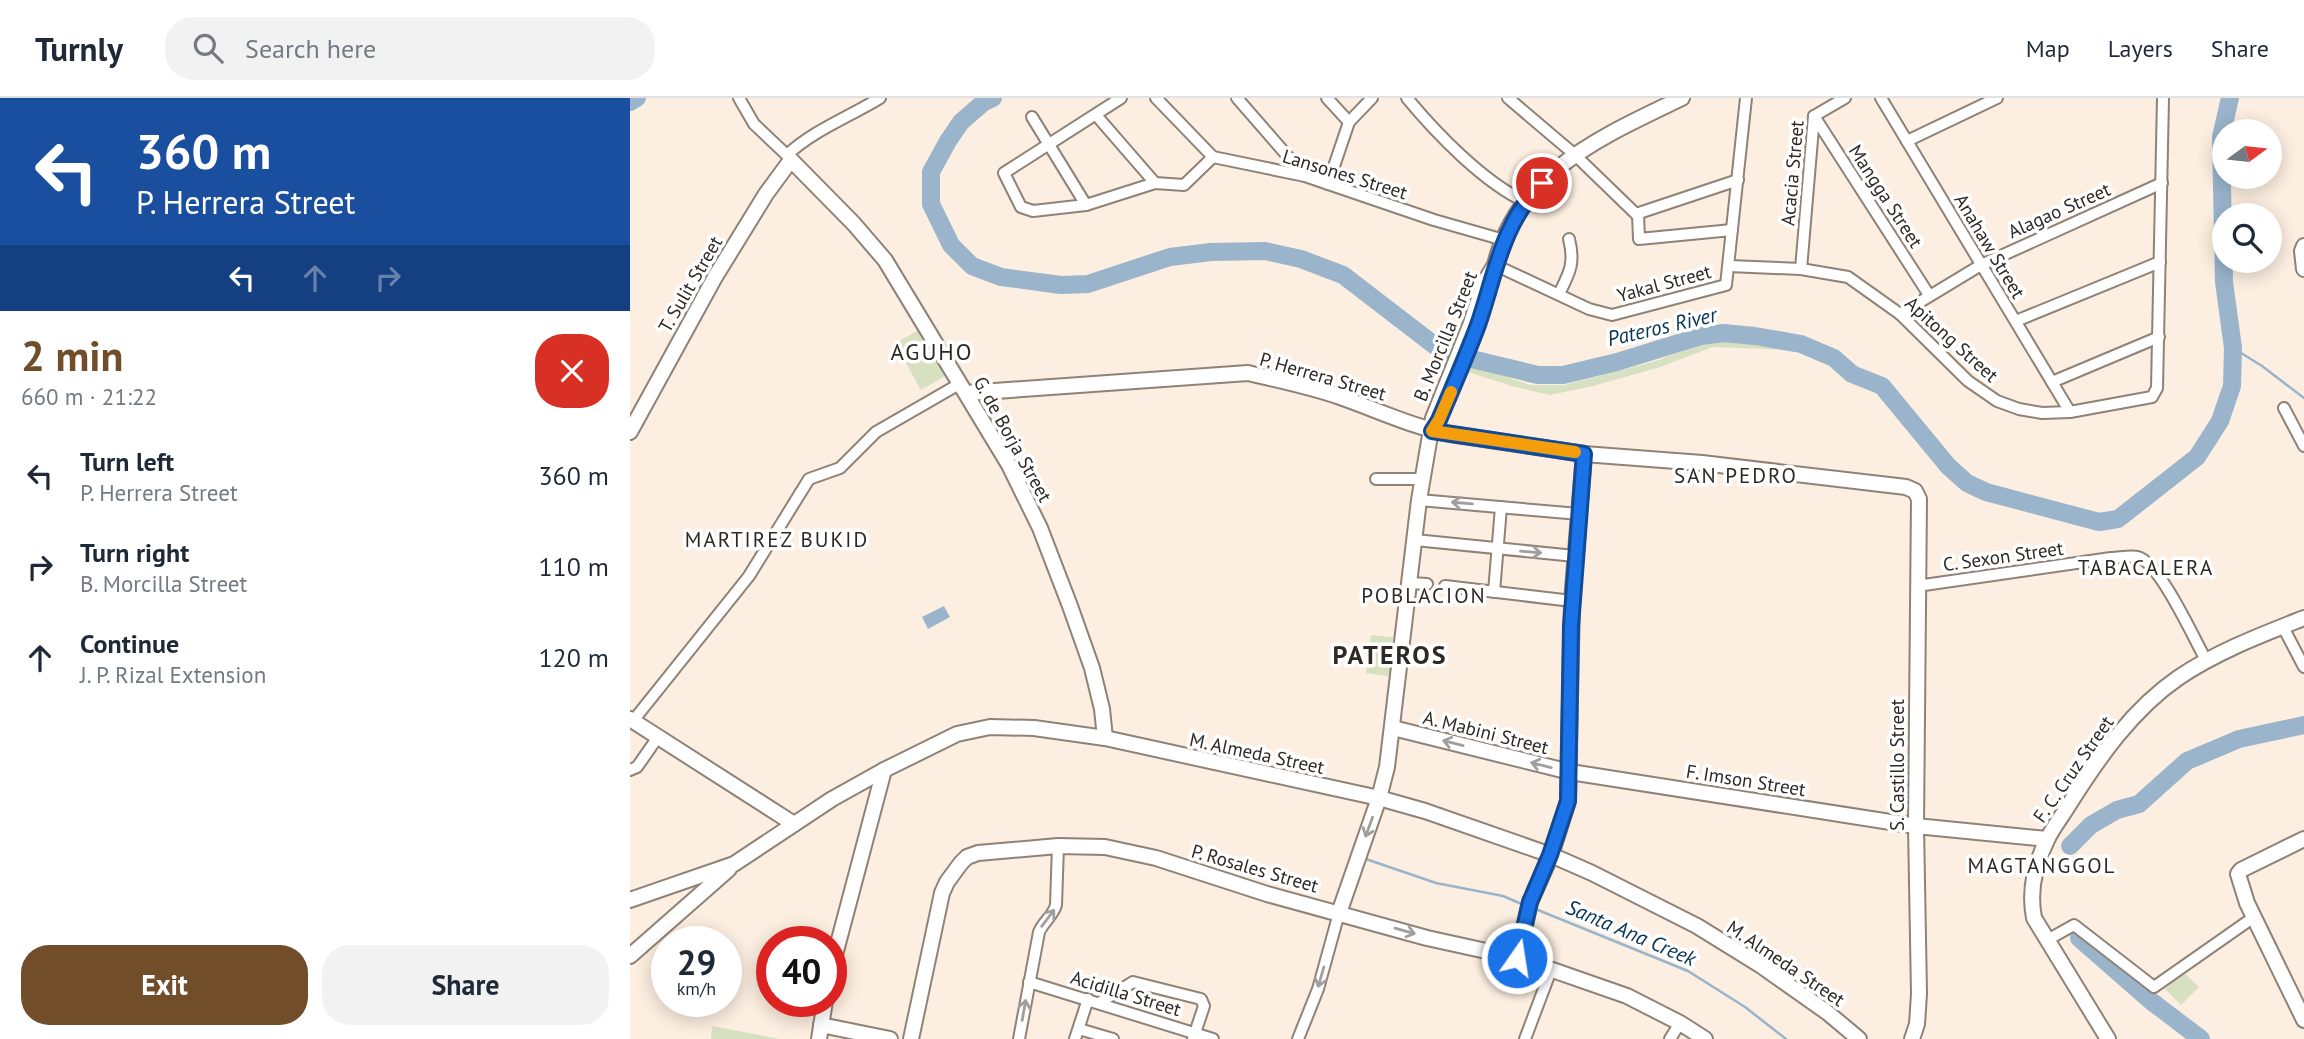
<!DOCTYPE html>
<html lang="en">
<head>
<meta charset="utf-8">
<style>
	:root { --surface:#fff; --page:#f2f2f3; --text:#1f2937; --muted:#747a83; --line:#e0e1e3; --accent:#724d29 }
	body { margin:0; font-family:"PT Sans",sans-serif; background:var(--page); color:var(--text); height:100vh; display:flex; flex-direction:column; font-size:26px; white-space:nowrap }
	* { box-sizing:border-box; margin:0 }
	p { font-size:23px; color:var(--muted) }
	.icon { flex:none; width:38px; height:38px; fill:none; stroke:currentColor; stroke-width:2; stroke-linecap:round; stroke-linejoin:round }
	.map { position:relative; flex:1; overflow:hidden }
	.sheet { display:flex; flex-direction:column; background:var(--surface); width:630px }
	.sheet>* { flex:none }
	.hud { background:#1a4fa0; color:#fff; overflow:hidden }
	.needle { width:46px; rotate:75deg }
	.fabs { position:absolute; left:1582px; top:21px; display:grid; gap:14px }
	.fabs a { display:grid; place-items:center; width:70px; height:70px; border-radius:50%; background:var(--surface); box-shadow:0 4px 18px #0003; font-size:35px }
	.speed { position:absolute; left:21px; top:828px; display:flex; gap:14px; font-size:35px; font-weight:700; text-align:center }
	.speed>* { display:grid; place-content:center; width:91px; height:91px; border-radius:50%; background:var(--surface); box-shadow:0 4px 18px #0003; line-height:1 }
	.speed small { font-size:18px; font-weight:400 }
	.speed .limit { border:10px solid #d22; background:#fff; color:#111 }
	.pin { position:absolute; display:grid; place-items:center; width:60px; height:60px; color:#fff; margin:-30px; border:4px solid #fff; border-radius:50%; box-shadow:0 2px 7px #0007 }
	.me { position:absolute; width:77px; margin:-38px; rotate:13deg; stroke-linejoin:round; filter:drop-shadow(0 0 5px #0008) }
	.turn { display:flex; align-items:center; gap:24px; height:147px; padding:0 21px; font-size:32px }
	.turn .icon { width:91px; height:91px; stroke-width:2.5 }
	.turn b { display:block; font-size:49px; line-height:60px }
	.lanes { display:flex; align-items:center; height:66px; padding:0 21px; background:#0003; justify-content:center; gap:35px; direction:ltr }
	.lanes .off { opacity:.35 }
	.round { display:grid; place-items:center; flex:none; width:74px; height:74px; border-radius:28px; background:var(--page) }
	.head { display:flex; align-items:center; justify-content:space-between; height:119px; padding:0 21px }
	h1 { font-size:42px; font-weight:800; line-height:52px; color:var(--accent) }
	.cta { display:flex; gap:14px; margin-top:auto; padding:14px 21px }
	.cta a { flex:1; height:80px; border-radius:28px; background:var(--accent); color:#fff; font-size:28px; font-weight:800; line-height:80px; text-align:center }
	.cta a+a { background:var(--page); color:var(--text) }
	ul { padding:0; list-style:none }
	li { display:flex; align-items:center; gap:21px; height:91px; padding:0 21px }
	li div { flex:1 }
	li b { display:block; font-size:26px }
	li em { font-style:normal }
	header { display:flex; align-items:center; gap:42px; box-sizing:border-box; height:98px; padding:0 35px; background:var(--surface); border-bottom:2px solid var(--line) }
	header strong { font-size:33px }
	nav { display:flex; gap:38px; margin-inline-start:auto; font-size:24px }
	.search { width:490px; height:63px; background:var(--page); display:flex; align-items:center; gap:18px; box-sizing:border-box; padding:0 24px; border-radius:28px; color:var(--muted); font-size:26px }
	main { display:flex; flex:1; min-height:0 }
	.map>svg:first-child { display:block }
	.green { fill:#d8e0c2 }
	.water { fill:#99b4cb }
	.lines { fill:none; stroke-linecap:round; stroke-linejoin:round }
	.stream { stroke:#99b4cb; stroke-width:2.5 }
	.river { stroke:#99b4cb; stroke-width:18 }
	.street-casing { stroke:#8f8276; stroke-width:14 }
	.secondary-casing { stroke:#8f8276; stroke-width:18 }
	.street { stroke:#fff; stroke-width:10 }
	.secondary { stroke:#fff; stroke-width:14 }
	.oneway { stroke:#a19f9c }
	.route-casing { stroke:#114b97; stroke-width:18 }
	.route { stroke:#1a73e8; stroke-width:12 }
	.slow { stroke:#f59e0b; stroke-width:12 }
	.labels { text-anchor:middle; stroke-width:7; stroke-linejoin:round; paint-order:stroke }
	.street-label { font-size:19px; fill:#2e2924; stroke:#fff }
	.water-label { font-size:21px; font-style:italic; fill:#063555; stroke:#fff }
	.neighbourhood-label { font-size:21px; letter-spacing:2px; fill:#2e2924; stroke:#fff }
	.quarter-label { font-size:23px; letter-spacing:2px; fill:#2e2924; stroke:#fff }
	.district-label { font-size:26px; font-weight:bold; letter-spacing:2px; fill:#2e2924; stroke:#fff }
</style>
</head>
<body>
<header>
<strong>Turnly</strong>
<div class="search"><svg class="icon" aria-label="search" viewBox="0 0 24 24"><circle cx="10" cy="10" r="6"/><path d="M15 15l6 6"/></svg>Search here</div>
<nav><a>Map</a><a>Layers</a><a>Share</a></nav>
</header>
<main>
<section class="sheet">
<div class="hud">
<div class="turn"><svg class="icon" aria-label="left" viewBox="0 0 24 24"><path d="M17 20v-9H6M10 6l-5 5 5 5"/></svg><div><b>360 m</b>P. Herrera Street</div></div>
<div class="lanes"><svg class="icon" aria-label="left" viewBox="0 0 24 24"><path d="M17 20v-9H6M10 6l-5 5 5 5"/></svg><svg class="icon off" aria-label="ahead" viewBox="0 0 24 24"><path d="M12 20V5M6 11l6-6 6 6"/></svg><svg class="icon off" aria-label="right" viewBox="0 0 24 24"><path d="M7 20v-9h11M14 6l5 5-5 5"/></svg></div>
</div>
<div class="head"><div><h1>2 min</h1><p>660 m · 21:22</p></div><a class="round" style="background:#d93025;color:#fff"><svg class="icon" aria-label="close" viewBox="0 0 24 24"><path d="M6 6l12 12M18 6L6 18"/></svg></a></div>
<ul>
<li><svg class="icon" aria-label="left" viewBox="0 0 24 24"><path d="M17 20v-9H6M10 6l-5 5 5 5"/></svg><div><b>Turn left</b><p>P. Herrera Street</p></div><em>360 m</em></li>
<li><svg class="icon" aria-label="right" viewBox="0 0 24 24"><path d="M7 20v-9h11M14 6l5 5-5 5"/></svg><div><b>Turn right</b><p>B. Morcilla Street</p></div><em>110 m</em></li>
<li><svg class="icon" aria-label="ahead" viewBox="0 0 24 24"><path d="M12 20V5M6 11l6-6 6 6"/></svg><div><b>Continue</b><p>J. P. Rizal Extension</p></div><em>120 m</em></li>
</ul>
<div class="cta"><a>Exit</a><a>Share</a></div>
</section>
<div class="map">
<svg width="1674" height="941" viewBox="0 0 1674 941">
	<rect width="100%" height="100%" fill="#fceee0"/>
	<g class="green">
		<polygon points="291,231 317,277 291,292 265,245"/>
		<polygon points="1086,240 1160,247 1163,248 1163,252 1083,249 1027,270 963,288 920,297 885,289 838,274 842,267 900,287 934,287 1026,263"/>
		<polygon points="741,537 769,540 765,579 736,575"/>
		<polygon points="1552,873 1569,889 1551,907 1535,891"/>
		<polygon points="82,928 149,941 81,941"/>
	</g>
	<polygon class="water" points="314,508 320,519 298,531 292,519"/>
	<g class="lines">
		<g class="stream">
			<polyline points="1603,250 1632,268 1674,300"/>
			<polyline points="733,760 806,785 873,798 894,807"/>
			<polyline points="903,810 1058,873 1115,909 1156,941"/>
		</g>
		<g class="river">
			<polyline points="363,0 354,4 331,24 318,43 301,74 301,106 321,147 342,168 371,179 431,187 458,186 540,159 581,154 635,153 671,161 713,177 808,250 829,258 908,277 933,277 987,264 1071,238 1093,235 1125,238 1171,246 1204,260 1222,276 1252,288 1318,368 1337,385 1356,394 1469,424 1488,421 1567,359 1590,323 1602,288 1603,250 1594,184 1591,39 1600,0"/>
			<polyline points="0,4 7,0"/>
			<polyline points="1440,748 1461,727 1487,712 1509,706 1557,663 1609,641 1674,627"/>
			<polyline points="1449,840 1521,903 1571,941"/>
		</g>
		<g class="street-casing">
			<g id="street">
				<polyline points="109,0 124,26 161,61"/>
				<polyline points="491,0 374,75 391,109 403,113 456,107 525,85 554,87 583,59"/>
				<polyline points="526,0 583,59 675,78 804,122 874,142"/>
				<polyline points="607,0 675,78"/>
				<polyline points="697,0 719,24"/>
				<path d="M777,0C806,35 854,85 896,104"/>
				<polyline points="878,0 944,56 1006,116 1108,82"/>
				<polyline points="1251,0 1440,314"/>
				<polyline points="466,17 525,85"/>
				<polyline points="1184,18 1299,197"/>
				<polyline points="402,19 456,107"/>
				<polyline points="1277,43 1367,0"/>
				<path d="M157,57C184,32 219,19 250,0"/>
				<polyline points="698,86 719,24 742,0"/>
				<polyline points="1008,116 1009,141 1102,132"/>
				<polyline points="865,167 959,211 982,217 1096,187 1116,0"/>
				<polyline points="1099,168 1171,171 1218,179 1270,216 1338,283 1367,303 1389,311 1412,315 1440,314 1522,299 1527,290 1533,0"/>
				<polyline points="1171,171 1184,18 1215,0"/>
				<path d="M929,196C940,174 945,165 939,141"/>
				<polyline points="1270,216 1351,167 1532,85"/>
				<polyline points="1386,223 1530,164"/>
				<polyline points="1422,284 1529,239"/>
				<polyline points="1654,310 1674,348"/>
				<polyline points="746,381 792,381"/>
				<polyline points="789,402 949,416"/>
				<polyline points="785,442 945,458"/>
				<polyline points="780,485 797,486"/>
				<polyline points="815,488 942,503"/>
				<path d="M1287,488L1481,460C1489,460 1500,457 1508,459C1530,465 1564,541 1576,562"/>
				<polyline points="864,494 871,409"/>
				<polyline points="1653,529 1674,569"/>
				<polyline points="3,623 119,478 179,381 210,370 246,334 331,285"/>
				<polyline points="0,672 7,669 28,639"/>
				<polyline points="1419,841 1444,827 1524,889 1624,819"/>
				<polyline points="399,884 583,941"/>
				<polyline points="469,905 503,884 571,901 574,908 563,941"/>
				<polyline points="449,931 483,941"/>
				<path d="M389,941L409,834C413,824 423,818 426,807L428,748"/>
				<polyline points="445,941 458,901"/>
				<polyline points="668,941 688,891 709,815"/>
				<polyline points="895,941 921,872"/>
				<polyline points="1040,941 1050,925"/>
			</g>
		</g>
		<g class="secondary-casing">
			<g id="secondary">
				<polyline points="1674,148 1672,153 1674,171"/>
				<path d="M863,176C882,76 971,39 1052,0"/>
				<path d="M337,295L618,275C648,282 678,288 707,298C745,311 782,329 820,336L954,356L1072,365L1276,389L1285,393L1289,401L1286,728L1289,896L1287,926L1282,941"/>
				<polyline points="0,334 85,179 136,96 161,62 224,126 255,162 379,367 410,430 440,508 462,570 472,611 475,640"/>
				<polyline points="0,621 164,726"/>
				<polyline points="763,630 940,674 1286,728 1417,741"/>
				<polyline points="1674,741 1611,772 1608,776 1617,805 1674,922"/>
				<polyline points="0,802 104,766 202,701 254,672 327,636 360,629 404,630 475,640 749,700 795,713 921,757 962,775 1067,828 1130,867 1198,915 1229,941"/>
				<polyline points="709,815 749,700 757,669 789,402 803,320 841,225 854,185 865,167"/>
				<polyline points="0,858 99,771"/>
				<polyline points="888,860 900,804 921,757 938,703 942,503 954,356"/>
				<polyline points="201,872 254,672"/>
				<polyline points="191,927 260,941"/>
				<polyline points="189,941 195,903"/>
				<polyline points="281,941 312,795 317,784 331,765 337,759 348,755 428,748 475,749 526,760 637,796 797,840 888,860 997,898 1050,925 1075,941"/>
				<path d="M1478,941L1404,820C1399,794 1405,766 1417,742C1423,729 1433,717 1440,705C1469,659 1503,611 1548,580C1586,554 1631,537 1674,520"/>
			</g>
		</g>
		<use href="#street" class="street"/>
		<use href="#secondary" class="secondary"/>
	</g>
	<defs><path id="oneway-shaft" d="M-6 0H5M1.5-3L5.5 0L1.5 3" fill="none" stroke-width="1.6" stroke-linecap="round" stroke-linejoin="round" transform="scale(1.75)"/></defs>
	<g class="oneway">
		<use href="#oneway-shaft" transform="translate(832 405) rotate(-175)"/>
		<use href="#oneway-shaft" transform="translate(901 454) rotate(5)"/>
		<use href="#oneway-shaft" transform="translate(823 645) rotate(-166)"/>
		<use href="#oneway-shaft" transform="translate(911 667) rotate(-166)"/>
		<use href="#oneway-shaft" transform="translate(739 729) rotate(110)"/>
		<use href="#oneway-shaft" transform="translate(418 820) rotate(-53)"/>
		<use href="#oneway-shaft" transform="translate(775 833) rotate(16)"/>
		<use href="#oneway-shaft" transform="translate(691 879) rotate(106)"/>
		<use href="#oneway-shaft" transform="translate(394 912) rotate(-80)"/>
	</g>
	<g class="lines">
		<g class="route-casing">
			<path id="route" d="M887,860L900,804L920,757L938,703L941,528L954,356L802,333L809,322C822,291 836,259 848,227C866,175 871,127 912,85"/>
		</g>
		<use href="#route" class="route"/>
		<polyline class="slow" points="821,294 809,322 802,333 945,354"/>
	</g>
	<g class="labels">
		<g class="street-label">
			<text transform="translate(1162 75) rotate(-85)" y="7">Acacia Street</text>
			<text transform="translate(715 76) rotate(17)" y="7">Lansones Street</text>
			<text transform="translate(1256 98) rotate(57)" y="7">Mangga Street</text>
			<text transform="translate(1429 112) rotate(-24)" y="7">Alagao Street</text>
			<text transform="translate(1360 148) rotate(59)" y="7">Anahaw Street</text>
			<text transform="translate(1034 185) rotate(-15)" y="7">Yakal Street</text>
			<text transform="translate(60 186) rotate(-60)" y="7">T. Sulit Street</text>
			<text transform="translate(815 238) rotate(-68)" y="7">B. Morcilla Street</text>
			<text transform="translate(1322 241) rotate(42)" y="7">Apitong Street</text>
			<text transform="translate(693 278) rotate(16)" y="7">P. Herrera Street</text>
			<text transform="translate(383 341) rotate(61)" y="7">G. de Borja Street</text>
			<text transform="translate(1373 458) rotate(-8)" y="7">C. Sexon Street</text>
			<text transform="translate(856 634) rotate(14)" y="7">A. Mabini Street</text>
			<text transform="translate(627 655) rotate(12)" y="7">M. Almeda Street</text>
			<text transform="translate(1267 667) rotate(-90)" y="7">S. Castillo Street</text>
			<text transform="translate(1443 671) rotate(-55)" y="7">F. C. Cruz Street</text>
			<text transform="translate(1116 682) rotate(9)" y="7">F. Imson Street</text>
			<text transform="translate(625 770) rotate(16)" y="7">P. Rosales Street</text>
			<text transform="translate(1156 865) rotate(34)" y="7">M. Almeda Street</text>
			<text transform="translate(496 895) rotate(17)" y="7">Acidilla Street</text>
		</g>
		<g class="water-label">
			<text transform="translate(1032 229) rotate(-13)" y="7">Pateros River</text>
			<text transform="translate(1001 835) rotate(23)" y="7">Santa Ana Creek</text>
		</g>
		<g class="neighbourhood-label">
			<text x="1106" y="385">SAN PEDRO</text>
			<text x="147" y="449">MARTIREZ BUKID</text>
			<text x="1516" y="477">TABACALERA</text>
			<text x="794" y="505">POBLACION</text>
			<text x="1412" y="775">MAGTANGGOL</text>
		</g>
		<g class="quarter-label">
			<text x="302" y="262">AGUHO</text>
		</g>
		<g class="district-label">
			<text x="760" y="566">PATEROS</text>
		</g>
	</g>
</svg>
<div class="fabs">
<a><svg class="needle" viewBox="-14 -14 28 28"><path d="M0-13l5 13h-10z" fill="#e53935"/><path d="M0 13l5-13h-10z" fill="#747a83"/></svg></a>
<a><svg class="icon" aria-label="search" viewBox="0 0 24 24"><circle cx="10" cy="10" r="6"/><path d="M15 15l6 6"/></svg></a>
</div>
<div class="speed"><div>29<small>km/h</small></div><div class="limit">40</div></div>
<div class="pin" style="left:912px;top:85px;background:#d93025"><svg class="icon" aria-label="arrive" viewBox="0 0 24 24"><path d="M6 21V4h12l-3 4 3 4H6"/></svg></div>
<svg class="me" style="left:887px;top:860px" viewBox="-20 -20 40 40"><circle r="17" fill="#1a73e8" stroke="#fff" stroke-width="3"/><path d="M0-11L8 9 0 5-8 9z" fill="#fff"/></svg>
</div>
</main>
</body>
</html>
